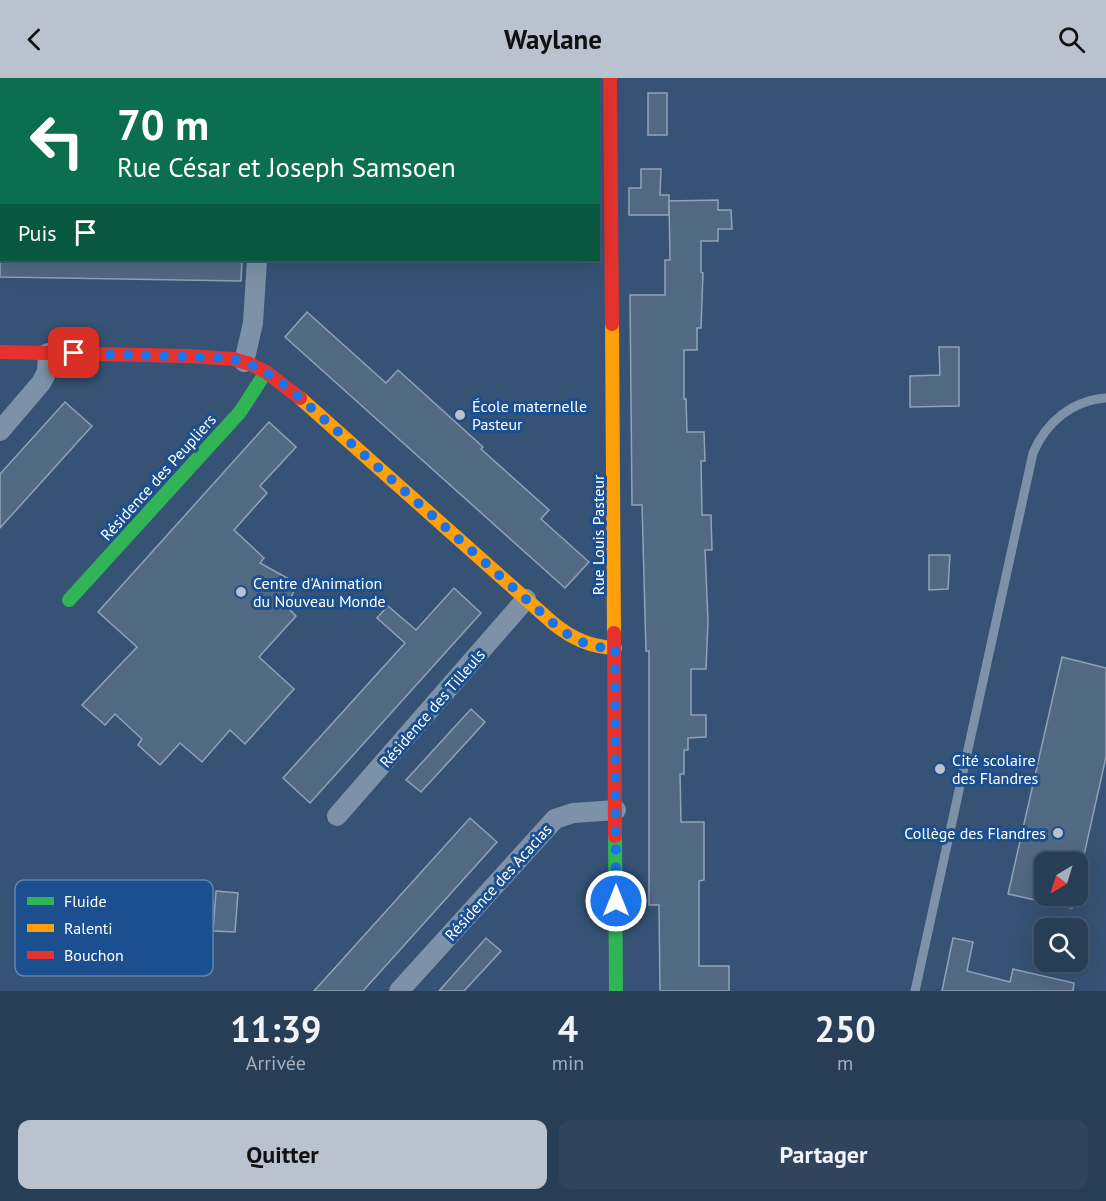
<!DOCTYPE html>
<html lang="fr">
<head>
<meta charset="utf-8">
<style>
	:root { --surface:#283e57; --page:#30455d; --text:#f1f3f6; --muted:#a5aeba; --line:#44576d; --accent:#b9c2ce }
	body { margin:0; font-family:"PT Sans",sans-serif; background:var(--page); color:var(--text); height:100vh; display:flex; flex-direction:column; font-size:22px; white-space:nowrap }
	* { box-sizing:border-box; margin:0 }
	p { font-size:20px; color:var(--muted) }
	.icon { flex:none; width:33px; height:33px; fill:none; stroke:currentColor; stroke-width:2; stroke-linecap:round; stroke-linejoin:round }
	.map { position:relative; height:913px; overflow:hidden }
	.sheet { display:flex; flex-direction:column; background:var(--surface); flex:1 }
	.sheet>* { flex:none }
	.hud { position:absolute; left:0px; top:0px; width:600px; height:183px; box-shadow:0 6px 24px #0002,0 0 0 2px var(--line); background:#0b6e4f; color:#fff; overflow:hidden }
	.needle { width:39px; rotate:218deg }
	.fabs { position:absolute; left:1034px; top:774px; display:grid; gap:12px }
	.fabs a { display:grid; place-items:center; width:54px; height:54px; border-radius:12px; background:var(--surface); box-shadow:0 6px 24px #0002,0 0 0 2px var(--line); font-size:30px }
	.pin { position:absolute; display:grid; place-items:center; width:51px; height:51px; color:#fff; margin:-26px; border-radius:12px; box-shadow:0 3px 9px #0006 }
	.me { position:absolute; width:66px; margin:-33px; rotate:0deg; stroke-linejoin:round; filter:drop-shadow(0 0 4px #0008) }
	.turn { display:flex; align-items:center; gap:21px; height:126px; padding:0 18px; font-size:27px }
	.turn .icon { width:78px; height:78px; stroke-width:2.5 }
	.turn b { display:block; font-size:42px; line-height:51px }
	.then { display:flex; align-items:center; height:57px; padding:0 18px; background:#0003; gap:12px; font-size:22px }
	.eta { display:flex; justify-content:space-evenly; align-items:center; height:102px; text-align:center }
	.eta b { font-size:36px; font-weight:600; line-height:42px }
	.action { display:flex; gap:12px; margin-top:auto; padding:12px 18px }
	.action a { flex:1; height:69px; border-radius:12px; background:var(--accent); color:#111; font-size:24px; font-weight:600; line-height:69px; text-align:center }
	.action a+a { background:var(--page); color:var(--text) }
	header { display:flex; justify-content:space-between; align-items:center; height:78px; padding:0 18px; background:var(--accent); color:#111; font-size:27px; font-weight:600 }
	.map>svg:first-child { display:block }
	.building { fill:#526984; stroke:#92a2b6; stroke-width:1.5 }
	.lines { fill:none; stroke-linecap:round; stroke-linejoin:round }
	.lane { stroke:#7d92a8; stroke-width:9 }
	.street { stroke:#7d92a8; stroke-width:20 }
	.fast { stroke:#30b455; stroke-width:14 }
	.slow { stroke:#ff9f0a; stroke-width:14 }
	.jam { stroke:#e5322d; stroke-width:14 }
	.route { stroke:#1a73e8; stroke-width:10; stroke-dasharray:0 18 }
	.poi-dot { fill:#b9c2ce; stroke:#1b4f8f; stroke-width:2 }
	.labels { text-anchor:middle; stroke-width:6; stroke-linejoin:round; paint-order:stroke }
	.poi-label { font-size:16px; fill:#fff; stroke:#1b4f8f; text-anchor:start }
	.street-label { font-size:16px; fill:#fff; stroke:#1b4f8f }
	.key { fill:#1b4f8f; stroke:#5f84b1; stroke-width:1.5 }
	.key-label { font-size:16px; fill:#fff }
</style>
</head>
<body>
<header><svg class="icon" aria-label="back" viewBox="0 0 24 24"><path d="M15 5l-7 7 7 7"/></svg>Waylane<svg class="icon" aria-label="search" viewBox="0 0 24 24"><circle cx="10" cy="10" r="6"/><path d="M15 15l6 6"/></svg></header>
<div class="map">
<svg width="1106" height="913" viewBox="0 0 1106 913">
	<rect width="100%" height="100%" fill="#365274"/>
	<g class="building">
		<rect x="648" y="15" width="19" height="42"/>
		<polygon points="641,91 661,91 660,117 669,117 669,137 629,137 629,110 641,110"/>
		<polygon points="718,122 718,132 731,132 732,151 718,151 718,163 701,163 701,194 703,195 701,250 697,250 697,272 684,272 684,321 686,321 687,354 704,354 705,383 701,383 702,437 711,437 712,472 705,472 708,543 706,591 691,591 691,637 706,637 706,659 688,660 688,672 684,672 684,696 680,696 681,744 704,744 704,802 699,803 699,888 729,888 729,913 660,913 659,827 649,827 649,573 646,573 642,427 632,427 630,217 665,217 665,182 670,182 669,123"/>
		<polygon points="0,182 242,182 241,203 0,199"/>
		<polygon points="307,234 386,305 398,292 483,369 481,371 549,432 541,441 589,484 565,510 285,259"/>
		<polygon points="939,269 959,269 959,328 910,329 910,298 940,297"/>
		<polygon points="65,324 92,348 0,450 0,396"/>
		<polygon points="269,344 296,369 260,408 267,415 234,452 264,480 260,485 298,506 286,528 296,538 259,579 294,611 245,666 230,652 202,684 180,665 160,687 138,667 142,661 115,636 105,647 82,627 137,569 98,534"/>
		<polygon points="929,477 950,477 948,511 929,512"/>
		<polygon points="454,510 481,535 310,725 283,700 405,565 377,540 388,528 416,552"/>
		<polygon points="1062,579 1106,590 1106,679 1077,808 1077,784 1044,784 1044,818 1075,818 1072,830 1008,816"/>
		<polygon points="471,631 485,644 421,714 406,702"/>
		<polygon points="470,740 497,764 363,913 314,913"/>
		<polygon points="216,813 238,815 235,854 213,853"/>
		<polygon points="486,860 501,873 464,913 439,913"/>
		<polygon points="953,860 973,864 967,893 1010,904 1013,891 1074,905 1073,913 942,913"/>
	</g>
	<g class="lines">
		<g class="lane">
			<polyline points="331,0 332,2"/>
			<path d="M915,913L1033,375C1046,344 1073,322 1106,320"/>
		</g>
		<g class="street">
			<polyline points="158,0 159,2"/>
			<polyline points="509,0 510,2"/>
			<polyline points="244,284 253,245 257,182"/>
			<polyline points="0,353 41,305 47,294 48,275"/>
			<polyline points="337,738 526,521"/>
			<polyline points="399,913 555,741 573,735 616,732"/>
		</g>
		<g class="fast">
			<polyline points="69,522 240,334 266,294"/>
			<polyline points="615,758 616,913"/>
		</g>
		<g class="slow">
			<polyline points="612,246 614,555"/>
			<path d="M300,320L554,546C573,561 591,569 615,570"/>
		</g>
		<g class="jam">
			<polyline points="610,0 612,246"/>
			<polyline points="0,274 187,278 233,281 250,286 266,294 300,320"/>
			<polyline points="614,555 615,758"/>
		</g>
	</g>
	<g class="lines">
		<path class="route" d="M74,275L225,280C255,284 277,300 299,319L554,546C572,561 590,571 615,570L616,823"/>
	</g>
	<g class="poi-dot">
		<circle cx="460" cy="337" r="6"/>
		<circle cx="241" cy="514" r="6"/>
		<circle cx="940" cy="691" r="6"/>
		<circle cx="1058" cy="755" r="6"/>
	</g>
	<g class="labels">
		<g class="poi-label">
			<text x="472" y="334">École maternelle<tspan x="472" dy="18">Pasteur</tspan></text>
			<text x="253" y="511">Centre d'Animation<tspan x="253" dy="18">du Nouveau Monde</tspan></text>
			<text x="952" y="688">Cité scolaire<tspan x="952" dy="18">des Flandres</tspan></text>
			<text x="1046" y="761" text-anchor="end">Collège des Flandres</text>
		</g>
		<g class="street-label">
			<text transform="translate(158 399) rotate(-48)" y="6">Résidence des Peupliers</text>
			<text transform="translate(598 457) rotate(-90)" y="6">Rue Louis Pasteur</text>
			<text transform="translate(432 630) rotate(-49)" y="6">Résidence des Tilleuls</text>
			<text transform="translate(498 804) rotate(-48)" y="6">Résidence des Acacias</text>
		</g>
	</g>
	<rect x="15" y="802" width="198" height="96" rx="9" class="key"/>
	<rect x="27" y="819" width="27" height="8" fill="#30b455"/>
	<rect x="27" y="846" width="27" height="8" fill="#ff9f0a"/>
	<rect x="27" y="873" width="27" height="8" fill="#e5322d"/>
	<g class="key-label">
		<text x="64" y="829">Fluide</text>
		<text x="64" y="856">Ralenti</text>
		<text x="64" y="883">Bouchon</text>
	</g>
</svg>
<div class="fabs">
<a><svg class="needle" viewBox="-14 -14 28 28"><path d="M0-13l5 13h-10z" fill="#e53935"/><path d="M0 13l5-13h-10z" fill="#a5aeba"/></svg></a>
<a><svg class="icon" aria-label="search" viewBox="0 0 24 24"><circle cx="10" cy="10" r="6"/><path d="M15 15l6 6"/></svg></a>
</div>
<div class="pin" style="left:74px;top:275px;background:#d93025"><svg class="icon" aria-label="arrive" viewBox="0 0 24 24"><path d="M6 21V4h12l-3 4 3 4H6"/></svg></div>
<svg class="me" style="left:616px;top:823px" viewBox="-20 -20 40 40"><circle r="17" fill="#1a73e8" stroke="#fff" stroke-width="3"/><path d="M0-11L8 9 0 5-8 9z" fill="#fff"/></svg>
<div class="hud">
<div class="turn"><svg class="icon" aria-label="left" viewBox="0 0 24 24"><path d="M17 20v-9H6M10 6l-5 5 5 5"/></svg><div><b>70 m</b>Rue César et Joseph Samsoen</div></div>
<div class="then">Puis<svg class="icon" aria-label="arrive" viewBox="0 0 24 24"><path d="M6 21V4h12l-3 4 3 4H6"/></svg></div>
</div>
</div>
<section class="sheet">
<div class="eta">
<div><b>11:39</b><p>Arrivée</p></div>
<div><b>4</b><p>min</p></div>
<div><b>250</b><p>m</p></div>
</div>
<div class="action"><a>Quitter</a><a>Partager</a></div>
</section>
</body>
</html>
